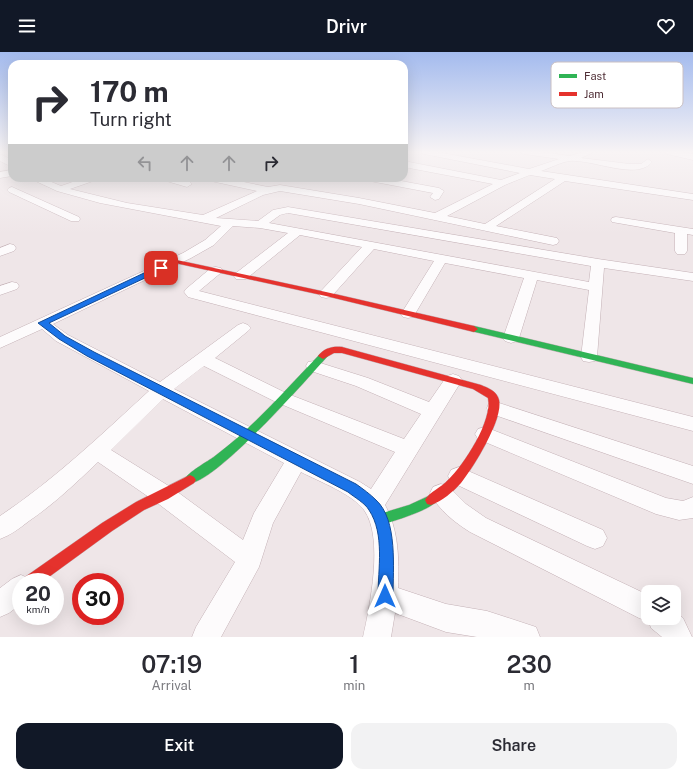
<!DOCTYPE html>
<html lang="en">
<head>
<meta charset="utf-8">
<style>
	:root { --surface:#fff; --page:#f2f2f3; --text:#2b2b33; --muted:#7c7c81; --accent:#111827 }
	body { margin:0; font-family:"Public Sans",sans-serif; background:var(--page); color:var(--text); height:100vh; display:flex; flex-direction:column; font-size:15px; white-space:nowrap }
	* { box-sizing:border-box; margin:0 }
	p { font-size:13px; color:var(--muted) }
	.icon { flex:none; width:22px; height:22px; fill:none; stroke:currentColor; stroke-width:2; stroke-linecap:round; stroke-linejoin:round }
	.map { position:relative; height:585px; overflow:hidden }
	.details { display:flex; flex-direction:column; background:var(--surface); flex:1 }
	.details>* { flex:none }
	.hud { position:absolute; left:8px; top:8px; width:400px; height:122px; border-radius:12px; box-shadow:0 4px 16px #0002; background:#fff; color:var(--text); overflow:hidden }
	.controls { position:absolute; left:641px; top:533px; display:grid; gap:8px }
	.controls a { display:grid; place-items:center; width:40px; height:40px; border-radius:8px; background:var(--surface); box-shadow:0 4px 16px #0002; font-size:20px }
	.speed { position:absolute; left:12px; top:521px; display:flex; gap:8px; font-size:20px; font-weight:700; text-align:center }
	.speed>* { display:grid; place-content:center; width:52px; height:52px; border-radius:50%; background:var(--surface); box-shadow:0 4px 16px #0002; line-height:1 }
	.speed small { font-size:10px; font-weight:400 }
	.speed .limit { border:6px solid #d22; background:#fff; color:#111 }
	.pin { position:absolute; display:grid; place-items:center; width:34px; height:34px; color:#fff; margin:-17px; border-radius:8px; box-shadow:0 2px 6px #0006 }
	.me { position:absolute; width:44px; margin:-22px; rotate:0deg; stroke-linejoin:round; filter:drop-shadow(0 0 3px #0008) }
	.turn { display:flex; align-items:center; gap:14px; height:84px; padding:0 16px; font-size:18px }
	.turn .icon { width:52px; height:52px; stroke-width:2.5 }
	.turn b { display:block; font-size:28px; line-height:34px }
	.lanes { display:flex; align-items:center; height:38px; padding:0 16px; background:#0003; justify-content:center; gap:20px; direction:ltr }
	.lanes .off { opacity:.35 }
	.eta { display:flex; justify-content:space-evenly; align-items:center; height:68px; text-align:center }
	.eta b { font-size:24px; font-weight:600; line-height:28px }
	.action { display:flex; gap:8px; margin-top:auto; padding:8px 16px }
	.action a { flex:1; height:46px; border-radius:12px; background:var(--accent); color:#fff; font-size:16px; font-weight:600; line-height:46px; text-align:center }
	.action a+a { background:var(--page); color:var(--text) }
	header { display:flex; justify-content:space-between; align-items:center; height:52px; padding:0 16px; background:var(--accent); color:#fff; font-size:18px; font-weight:600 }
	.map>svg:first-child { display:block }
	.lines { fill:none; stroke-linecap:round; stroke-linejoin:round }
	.street-casing { stroke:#c4b1b6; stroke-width:1 }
	.fast-casing { stroke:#c4b1b6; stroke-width:1 }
	.jam-casing { stroke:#c4b1b6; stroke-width:1 }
	.street { fill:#fdfbfc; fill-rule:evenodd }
	.fast { fill:#30b455; fill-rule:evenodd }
	.jam { fill:#e5322d; fill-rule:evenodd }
	.route { fill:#1a73e8; stroke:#114b97 }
	.key { fill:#fff; stroke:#cac0c3; stroke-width:1 }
	.key-label { font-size:11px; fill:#4f2e36 }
</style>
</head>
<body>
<header><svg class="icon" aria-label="menu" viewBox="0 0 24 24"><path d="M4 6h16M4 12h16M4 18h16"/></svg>Drivr<svg class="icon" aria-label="heart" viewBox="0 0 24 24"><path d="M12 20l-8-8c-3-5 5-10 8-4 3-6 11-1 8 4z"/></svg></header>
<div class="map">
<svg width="693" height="585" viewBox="0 0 693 585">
	<rect width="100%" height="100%" fill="#efe6e8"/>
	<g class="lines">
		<g class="street-casing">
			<g id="street">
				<path d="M420,100H437L529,117L559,107L524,102L520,100H542L570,104L582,100H594L581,106L630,112H641L648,107L652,110C637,129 592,107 570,109C561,110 550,116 541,119L693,142V148L565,129L496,174L557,186L559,189L557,192L553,193L359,152L280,139L263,143L216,166L258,169L273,158L288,155L598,207L693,221V229L604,216L597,305L595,309L589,310L583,309L581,305L589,238L537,228L519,286L517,289L511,291L505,289L503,286L524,226L445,211L415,262L413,265L408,266L403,265L401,262L434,209L374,197L331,245L326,246L321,245L319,242L321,239L362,195L300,183L246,227H236L234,224L236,221L288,181L260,176L233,174L214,193L191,206L53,272L68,283L160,330L238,273L243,271L248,273L251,276L248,279L215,306L288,342L404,387L421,362L356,334L308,318L306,314L308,310L314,309L368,326L429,350L447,324L453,322L459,324L462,328L385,453C399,479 399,507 398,536L446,552L487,559L536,575L540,585H477L446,580L395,561L391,585H363C370,554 384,485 364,458C351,441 320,430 301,420L273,471L259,515L221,585H192L196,575L235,510L156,450L98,410C76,431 54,452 29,469C20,476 11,483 0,487V464C54,428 101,383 149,339L56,289L42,277L0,296V285L183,201L205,188L221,174L100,151L57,139L29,126H42L61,134L84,126H98L96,128L70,137L127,151L203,163L257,139L211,129L206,126H224L268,135L280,133L359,146L435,161L493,132L404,115V109L501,128L520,121L424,102ZM530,123L555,127L485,172L447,164L505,133ZM288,161L591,214L589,230L269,171L280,163ZM204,314L276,350L395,400L371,437L360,430L174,337ZM163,347L284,411L254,461L243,488L172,436L111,398Z"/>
				<polygon points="666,100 682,100 693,102 693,108 667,102"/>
				<polygon points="0,102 12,108 12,115 0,109"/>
				<polygon points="12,118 12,124 0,126 0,120"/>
				<polygon points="161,126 176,126 190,130 192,132 187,135 163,128"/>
				<polygon points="365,126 385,126 439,136 444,139 439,147 435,148 430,145 433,141 370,129"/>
				<polygon points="12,135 79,165 80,167 79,169 71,169 9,140 7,138 9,136"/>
				<polygon points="616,165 693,177 693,183 687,182 687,199 685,202 677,202 675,199 675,181 612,170 611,168 612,166"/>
				<polygon points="10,192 14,193 16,196 14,199 0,204 0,196"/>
				<polygon points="216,215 221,216 223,219 199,239 693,365 693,379 188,245 184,240 186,237 211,216"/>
				<polygon points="12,230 17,231 19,234 17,237 0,243 0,234"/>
				<polygon points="496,350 693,414 693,432 489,361 487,356 489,351"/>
				<polygon points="485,375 666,446 683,449 693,445 693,466 679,468 656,462 478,387 475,382 478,377"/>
				<polygon points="459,415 603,478 607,486 603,494 595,497 587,494 451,430 448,424 451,418"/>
				<path d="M441,432L449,435L466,452L486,466L648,543V566H674V559L683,566L692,585H662L651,576L649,570L639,566L470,480C454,470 439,458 430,441L433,435Z"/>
				<polygon points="21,523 30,527 31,530 21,530 21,552 9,561 0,565 0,536 12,527"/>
			</g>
		</g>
		<g class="fast-casing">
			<g id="fast">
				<polygon points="474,274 693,326 693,332 471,279 470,277"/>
				<path d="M323,301L328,304L326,306C308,326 209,439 186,431L184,428C188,420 207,410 215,404C254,375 286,337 320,302Z"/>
				<path d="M431,443L435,444L437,448C432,458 393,469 381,473L376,471L375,467L376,463L409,453Z"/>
			</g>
		</g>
		<g class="jam-casing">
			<g id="jam">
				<polygon points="172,207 326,240 474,274 478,277 474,280 326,244 175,211 171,209"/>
				<path d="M342,295L481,333C488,336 497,339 499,348C504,366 473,416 461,431C453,440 442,449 431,453L427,452L425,448C429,440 442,435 448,428C464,413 493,368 488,346L473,337L342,301H334L323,307L318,304C324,296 333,294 342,295Z"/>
				<polygon points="190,423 194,425 196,428 194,431 168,447 144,458 112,479 42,530 23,530 25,525 102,471 136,450"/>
			</g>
		</g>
		<use href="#street" class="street"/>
		<use href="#fast" class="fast"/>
		<use href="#jam" class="jam"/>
	</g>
	<linearGradient id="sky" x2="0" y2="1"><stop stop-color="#a4bbee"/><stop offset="0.55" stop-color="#f8f4f5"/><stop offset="1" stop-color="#f8f4f5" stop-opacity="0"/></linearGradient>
	<rect width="693" height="182" fill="url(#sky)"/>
	<path class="route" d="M161,213L165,216L164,217L49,271L65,284L94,300L356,432C363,437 370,442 376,448C398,468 393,517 393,544L391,549L385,551L380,549L378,544C378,517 385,482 369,458C365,451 354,445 348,440L87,304L59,287L38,271Z"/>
	<rect x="551" y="10" width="132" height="46" rx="6" class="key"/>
	<rect x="559" y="22" width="18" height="4" fill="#30b455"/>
	<rect x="559" y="40" width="18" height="4" fill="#e5322d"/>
	<g class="key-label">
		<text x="584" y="28">Fast</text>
		<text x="584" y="46">Jam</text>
	</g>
</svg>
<div class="controls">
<a><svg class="icon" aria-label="layers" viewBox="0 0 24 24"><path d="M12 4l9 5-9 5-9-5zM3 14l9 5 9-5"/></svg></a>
</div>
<div class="speed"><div>20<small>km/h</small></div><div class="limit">30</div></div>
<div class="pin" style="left:161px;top:216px;background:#d93025"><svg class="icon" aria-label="arrive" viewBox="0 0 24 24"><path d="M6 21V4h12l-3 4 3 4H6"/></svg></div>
<svg class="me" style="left:385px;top:544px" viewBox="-20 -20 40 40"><path d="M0-17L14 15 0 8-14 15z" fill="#1a73e8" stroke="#fff" stroke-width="4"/></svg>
<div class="hud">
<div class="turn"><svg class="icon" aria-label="right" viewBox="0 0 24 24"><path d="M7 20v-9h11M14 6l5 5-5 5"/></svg><div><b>170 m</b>Turn right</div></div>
<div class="lanes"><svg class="icon off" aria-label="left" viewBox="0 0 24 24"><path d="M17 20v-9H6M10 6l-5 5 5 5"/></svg><svg class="icon off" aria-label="ahead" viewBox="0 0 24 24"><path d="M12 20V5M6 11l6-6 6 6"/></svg><svg class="icon off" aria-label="ahead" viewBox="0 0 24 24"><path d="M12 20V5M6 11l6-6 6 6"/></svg><svg class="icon" aria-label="right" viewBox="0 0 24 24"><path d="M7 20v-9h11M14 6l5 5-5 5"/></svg></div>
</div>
</div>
<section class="details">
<div class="eta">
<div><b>07:19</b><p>Arrival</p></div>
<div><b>1</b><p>min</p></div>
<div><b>230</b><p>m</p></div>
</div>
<div class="action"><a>Exit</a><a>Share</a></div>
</section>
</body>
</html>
